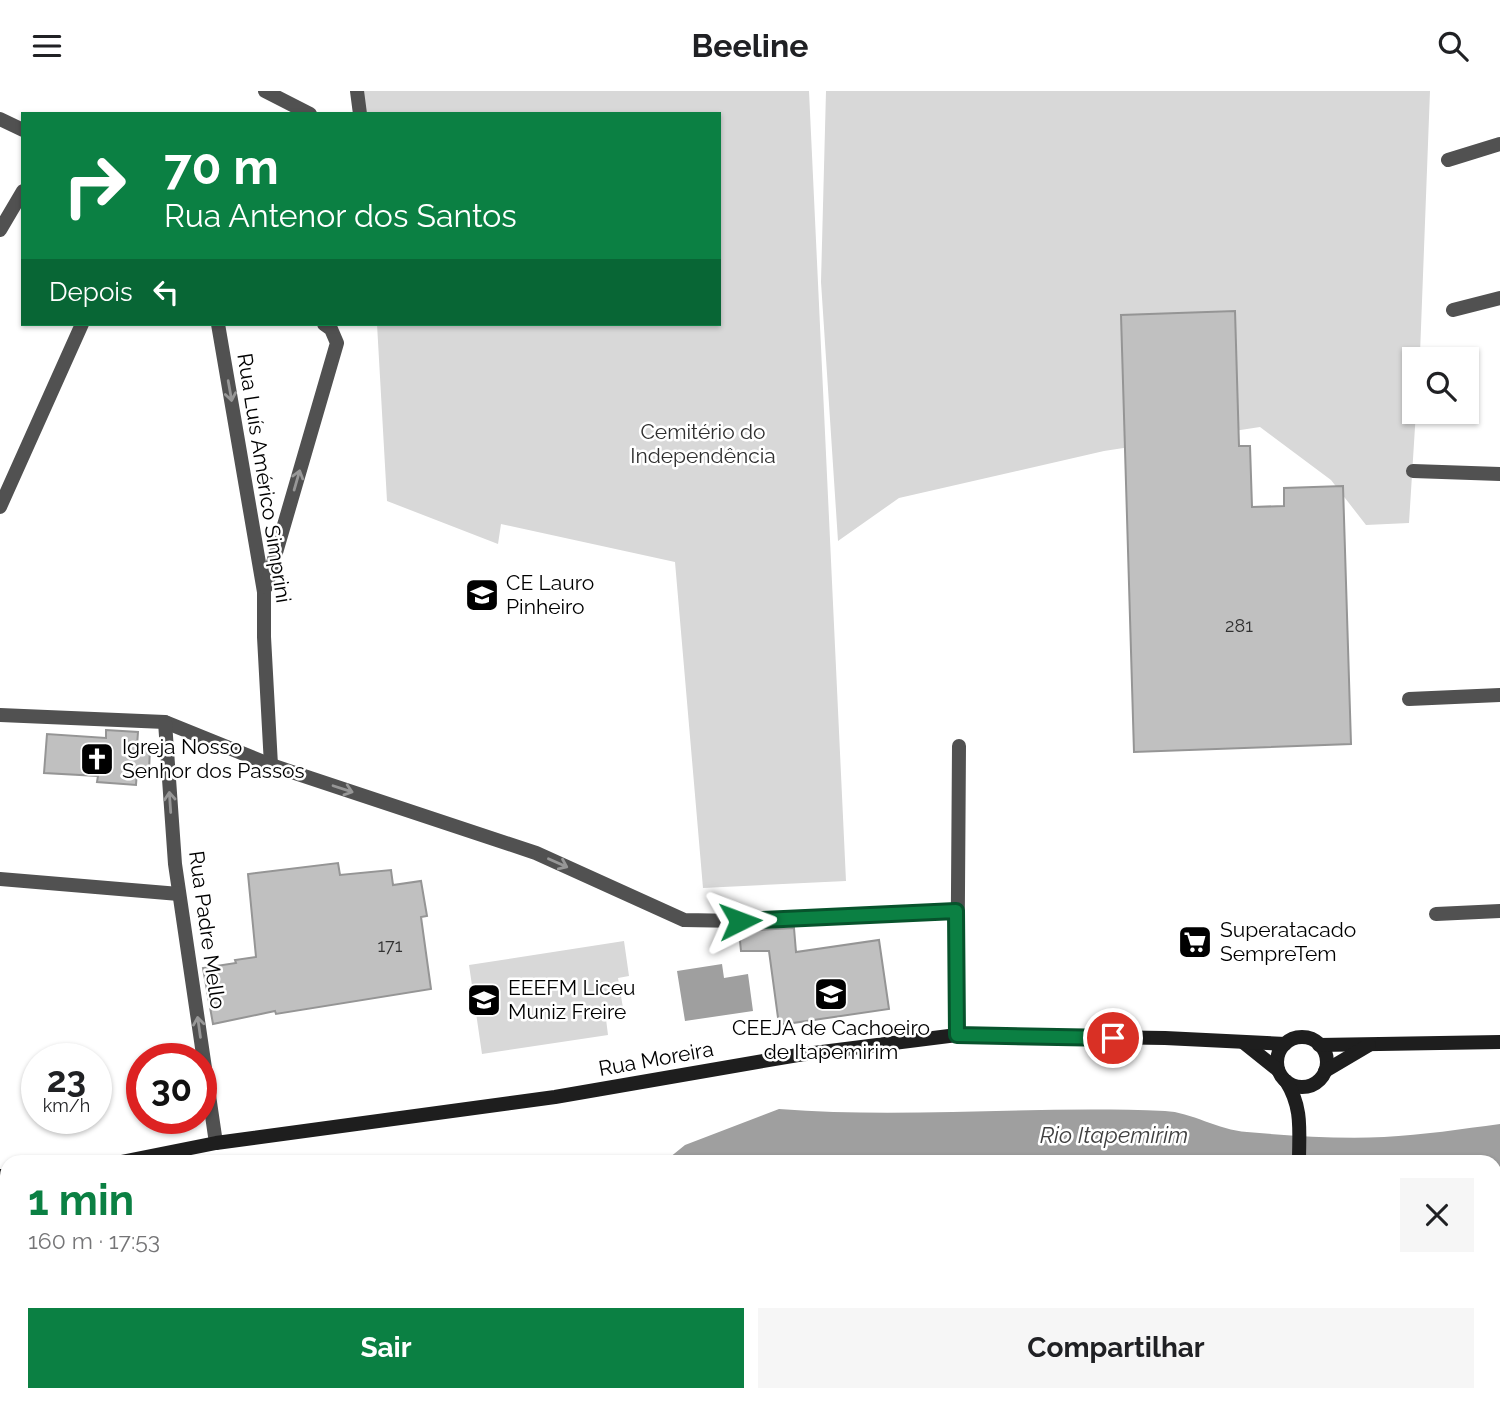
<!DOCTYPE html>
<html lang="pt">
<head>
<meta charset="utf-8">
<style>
	:root { --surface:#fff; --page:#f6f6f6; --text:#202124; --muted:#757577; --accent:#0b8043 }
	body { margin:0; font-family:Raleway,sans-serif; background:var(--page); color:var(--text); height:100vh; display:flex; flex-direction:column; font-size:26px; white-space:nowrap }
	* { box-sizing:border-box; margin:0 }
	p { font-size:23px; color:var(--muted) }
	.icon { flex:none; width:38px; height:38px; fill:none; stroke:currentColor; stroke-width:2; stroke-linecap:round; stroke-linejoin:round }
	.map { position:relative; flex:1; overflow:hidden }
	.sheet { position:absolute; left:0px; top:1064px; width:1502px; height:247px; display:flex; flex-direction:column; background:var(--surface); border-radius:21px 21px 0 0; box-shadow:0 2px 5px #0004 }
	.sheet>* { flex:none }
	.top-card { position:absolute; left:21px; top:21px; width:700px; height:214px; border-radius:0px; box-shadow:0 2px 5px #0004; background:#0b8043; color:#fff; overflow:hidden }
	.fabs { position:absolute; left:1402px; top:256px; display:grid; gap:14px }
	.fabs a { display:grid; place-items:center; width:77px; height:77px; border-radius:0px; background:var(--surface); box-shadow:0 2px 5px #0004; font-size:35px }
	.speed { position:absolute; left:21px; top:952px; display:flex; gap:14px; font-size:35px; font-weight:700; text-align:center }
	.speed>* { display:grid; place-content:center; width:91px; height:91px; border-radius:50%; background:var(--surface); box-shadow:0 2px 5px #0004; line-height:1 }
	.speed small { font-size:18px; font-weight:400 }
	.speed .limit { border:10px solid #d22; background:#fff; color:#111 }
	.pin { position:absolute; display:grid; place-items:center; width:60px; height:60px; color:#fff; margin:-30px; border:4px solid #fff; border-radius:50%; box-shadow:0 2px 7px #0007 }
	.me { position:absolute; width:77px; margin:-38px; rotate:87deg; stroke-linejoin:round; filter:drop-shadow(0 0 5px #0008) }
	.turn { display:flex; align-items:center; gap:24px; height:147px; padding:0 28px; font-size:32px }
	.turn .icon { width:91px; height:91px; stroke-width:2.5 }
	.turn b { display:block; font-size:49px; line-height:60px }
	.then { display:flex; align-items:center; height:66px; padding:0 28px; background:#0003; gap:14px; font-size:26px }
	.round { display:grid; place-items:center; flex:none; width:74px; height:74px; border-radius:0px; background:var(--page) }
	.overview { display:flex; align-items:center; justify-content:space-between; height:119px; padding:0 28px }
	h1 { font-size:42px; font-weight:700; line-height:52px; color:var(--accent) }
	.cta { display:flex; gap:14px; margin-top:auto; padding:14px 28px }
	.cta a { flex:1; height:80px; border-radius:0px; background:var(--accent); color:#fff; font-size:28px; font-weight:700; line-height:80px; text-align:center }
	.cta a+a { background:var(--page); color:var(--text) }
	header { display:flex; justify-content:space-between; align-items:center; height:91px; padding:0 28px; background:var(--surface); font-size:32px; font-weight:700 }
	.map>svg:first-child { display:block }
	.green { fill:#d8d8d8 }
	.water { fill:#9f9f9f }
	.building { fill:#c0c0c0; stroke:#959595; stroke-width:2 }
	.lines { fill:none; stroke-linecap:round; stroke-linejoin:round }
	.street { stroke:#515151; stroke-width:14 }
	.secondary { stroke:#1e1e1e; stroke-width:14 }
	.oneway { stroke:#979797 }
	.route-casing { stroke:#07532c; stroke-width:18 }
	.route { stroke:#0b8043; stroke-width:12 }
	.labels { text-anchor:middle; stroke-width:5; stroke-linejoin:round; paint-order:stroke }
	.number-label { font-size:18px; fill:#303030 }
	.park-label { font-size:21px; fill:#2f2f2f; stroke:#fff }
	.street-label { font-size:21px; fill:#000; stroke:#fff }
	.poi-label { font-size:21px; fill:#000; stroke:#fff; text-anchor:start }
	.water-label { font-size:23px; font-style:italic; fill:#404040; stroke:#fff }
</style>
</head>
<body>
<header><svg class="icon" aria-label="menu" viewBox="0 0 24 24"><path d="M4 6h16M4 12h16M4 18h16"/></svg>Beeline<svg class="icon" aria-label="search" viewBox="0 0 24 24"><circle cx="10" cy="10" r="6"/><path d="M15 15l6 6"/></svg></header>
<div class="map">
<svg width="1500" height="1310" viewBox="0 0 1500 1310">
	<rect width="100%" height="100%" fill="#fff"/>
	<g class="green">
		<polygon points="363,0 809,0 846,790 703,797 675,471 501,433 498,453 387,410 377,233 719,233 719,23 364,23"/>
		<polygon points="826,0 1430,0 1420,263 1420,268 1414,268 1414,320 1416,320 1409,432 1366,434 1331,389 1260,336 1104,360 899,407 838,450 821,191"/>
		<polygon points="624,850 629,885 618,887 623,917 605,920 608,944 482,963 469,874"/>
		<polygon points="372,1304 428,1304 426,1310 203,1310 207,1307 347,1309"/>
	</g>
	<g class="water">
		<polygon points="722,873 724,887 748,883 753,920 685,930 677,880"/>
		<path d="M779,1018C908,1028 1037,1014 1165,1020C1191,1021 1218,1039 1247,1041C1292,1045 1339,1048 1384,1046C1423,1044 1462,1038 1500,1033V1285H1494V1071H664L685,1054Z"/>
		<polygon points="0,1175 7,1176 7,1304 372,1304 347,1309 207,1307 203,1310 0,1310"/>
		<polygon points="428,1304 669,1304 662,1310 426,1310"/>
	</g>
	<g class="building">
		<polygon points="1235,220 1239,355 1250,355 1252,416 1284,415 1284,397 1343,395 1351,653 1134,661 1121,224"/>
		<polygon points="106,639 138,641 137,655 150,656 149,681 137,680 136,694 97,691 98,685 44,682 47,643 106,647"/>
		<polygon points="338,772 340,784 391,779 393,794 421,790 427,825 421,826 431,898 276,923 275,920 213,933 203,877 236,872 235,869 256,866 248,783"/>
		<polygon points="794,837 796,861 879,849 889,918 779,934 769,860 741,860 739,840"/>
	</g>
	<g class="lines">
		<g class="street">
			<polyline points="265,0 310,23"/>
			<polyline points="357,0 360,23"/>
			<polyline points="0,28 23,39"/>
			<polyline points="1448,69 1500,53"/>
			<polyline points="0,139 23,100"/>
			<polyline points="1453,219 1500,207"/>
			<polyline points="218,233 264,501 264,546 271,674"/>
			<polyline points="1413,380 1500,383"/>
			<polyline points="0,416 82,233"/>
			<polyline points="266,496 337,252 331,238 324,233"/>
			<polyline points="1409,608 1500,604"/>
			<polyline points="0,624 165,631 271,674 536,762 684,829 740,830 956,820"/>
			<polyline points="165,631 175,773 216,1052"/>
			<polyline points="0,788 179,803"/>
			<polyline points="1436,823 1500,820"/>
			<polyline points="957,944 959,655"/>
		</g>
		<g class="secondary">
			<circle cx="1302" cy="971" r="25"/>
			<polyline points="1243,951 1278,979"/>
			<polyline points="1319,954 1500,951"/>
			<polyline points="1325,980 1369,954"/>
			<path d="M1286,990C1303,1017 1299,1040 1299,1071"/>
			<polyline points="121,1071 216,1052 555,1006 798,964 957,944 1165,947 1285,953"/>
			<polyline points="0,1085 7,1086"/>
			<polyline points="1294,1310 1295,1304"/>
		</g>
	</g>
	<defs><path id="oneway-shaft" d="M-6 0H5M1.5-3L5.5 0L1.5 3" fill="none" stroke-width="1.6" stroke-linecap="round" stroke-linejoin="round" transform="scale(1.75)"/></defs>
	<g class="oneway">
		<use href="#oneway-shaft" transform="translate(230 300) rotate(80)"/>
		<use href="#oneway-shaft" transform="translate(297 389) rotate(-74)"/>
		<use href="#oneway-shaft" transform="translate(343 698) rotate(18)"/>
		<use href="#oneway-shaft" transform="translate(170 711) rotate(-94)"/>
		<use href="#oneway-shaft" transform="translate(558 772) rotate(24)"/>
		<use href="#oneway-shaft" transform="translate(199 936) rotate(-98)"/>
	</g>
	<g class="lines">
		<g class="route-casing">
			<polyline id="route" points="740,830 956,820 957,944 1113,947"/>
		</g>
		<use href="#route" class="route"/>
	</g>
	<defs>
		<g id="school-square" transform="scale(1.75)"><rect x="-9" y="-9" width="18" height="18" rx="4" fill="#000" stroke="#fff"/><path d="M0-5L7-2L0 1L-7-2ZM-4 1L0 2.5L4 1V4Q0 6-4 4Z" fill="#fff"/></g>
		<g id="church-square" transform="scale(1.75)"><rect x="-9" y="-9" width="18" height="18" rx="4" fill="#000" stroke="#fff"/><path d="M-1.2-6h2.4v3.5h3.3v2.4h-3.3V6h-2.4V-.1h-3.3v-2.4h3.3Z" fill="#fff"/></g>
		<g id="supermarket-square" transform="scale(1.75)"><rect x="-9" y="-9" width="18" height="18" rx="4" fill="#000" stroke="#fff"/><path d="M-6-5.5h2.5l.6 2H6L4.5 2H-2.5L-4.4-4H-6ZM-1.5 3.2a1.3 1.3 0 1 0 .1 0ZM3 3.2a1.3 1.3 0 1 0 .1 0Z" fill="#fff"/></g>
	</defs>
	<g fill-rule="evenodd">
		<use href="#school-square" x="482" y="504"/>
		<use href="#church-square" x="97" y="668"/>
		<use href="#supermarket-square" x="1195" y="851"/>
		<use href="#school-square" x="831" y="903"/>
		<use href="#school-square" x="484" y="909"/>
	</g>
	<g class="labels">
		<g class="number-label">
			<text x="1239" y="541">281</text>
			<text x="390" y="861">171</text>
		</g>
		<g class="park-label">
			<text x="703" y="348">Cemitério do<tspan x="703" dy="24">Independência</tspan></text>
		</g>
		<g class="street-label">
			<text transform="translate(264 387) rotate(81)" y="7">Rua Luís Américo Simprini</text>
			<text transform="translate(207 839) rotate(82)" y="7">Rua Padre Mello</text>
			<text transform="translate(656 968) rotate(-10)" y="7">Rua Moreira</text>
		</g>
		<g class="poi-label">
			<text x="506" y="499">CE Lauro<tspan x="506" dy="24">Pinheiro</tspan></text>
			<text x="122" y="663">Igreja Nosso<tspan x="122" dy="24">Senhor dos Passos</tspan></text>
			<text x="1220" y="846">Superatacado<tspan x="1220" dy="24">SempreTem</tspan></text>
			<text x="508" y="904">EEEFM Liceu<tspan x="508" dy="24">Muniz Freire</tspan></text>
			<text x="831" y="944" text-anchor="middle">CEEJA de Cachoeiro<tspan x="831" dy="24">de Itapemirim</tspan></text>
		</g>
		<g class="water-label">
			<text x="1114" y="1052">Rio Itapemirim</text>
		</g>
	</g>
</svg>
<div class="fabs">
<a><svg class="icon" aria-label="search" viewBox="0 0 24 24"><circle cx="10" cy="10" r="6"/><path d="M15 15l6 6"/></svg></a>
</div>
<div class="speed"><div>23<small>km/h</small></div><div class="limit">30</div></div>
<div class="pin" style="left:1113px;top:947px;background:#d93025"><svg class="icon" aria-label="arrive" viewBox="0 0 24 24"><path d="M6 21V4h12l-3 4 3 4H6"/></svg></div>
<svg class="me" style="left:740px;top:830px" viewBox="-20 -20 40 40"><path d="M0-17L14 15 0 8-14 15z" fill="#0b8043" stroke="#fff" stroke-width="4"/></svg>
<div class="top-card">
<div class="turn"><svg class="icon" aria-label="right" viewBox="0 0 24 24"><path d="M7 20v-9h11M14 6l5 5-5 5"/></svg><div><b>70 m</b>Rua Antenor dos Santos</div></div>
<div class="then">Depois<svg class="icon" aria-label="left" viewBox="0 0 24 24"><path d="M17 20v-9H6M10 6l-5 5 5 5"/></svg></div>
</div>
<section class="sheet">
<div class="overview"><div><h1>1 min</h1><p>160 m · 17:53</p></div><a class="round"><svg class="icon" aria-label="close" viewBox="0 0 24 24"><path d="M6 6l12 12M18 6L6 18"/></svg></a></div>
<div class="cta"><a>Sair</a><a>Compartilhar</a></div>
</section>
</div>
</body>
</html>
